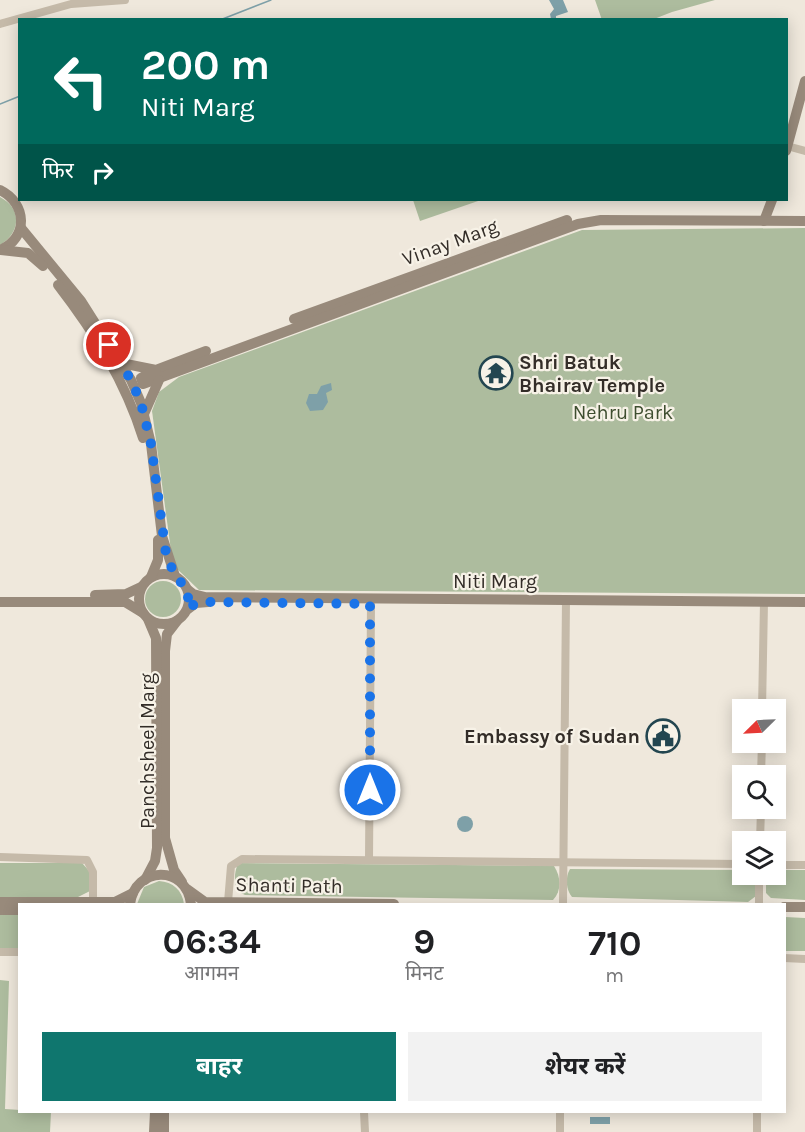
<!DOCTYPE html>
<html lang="hi">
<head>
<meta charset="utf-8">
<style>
	:root { --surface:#fff; --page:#f2f2f2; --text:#202124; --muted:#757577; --accent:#0f766e }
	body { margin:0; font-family:Karla,"Noto Sans Devanagari",sans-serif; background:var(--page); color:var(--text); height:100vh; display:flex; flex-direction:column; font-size:22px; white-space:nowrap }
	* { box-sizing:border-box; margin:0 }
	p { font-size:20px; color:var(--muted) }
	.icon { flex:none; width:33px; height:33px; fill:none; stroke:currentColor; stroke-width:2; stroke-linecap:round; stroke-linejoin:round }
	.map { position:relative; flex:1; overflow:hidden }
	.drawer { position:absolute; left:18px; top:903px; width:768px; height:210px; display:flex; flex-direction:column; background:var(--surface); border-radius:0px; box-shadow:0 3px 15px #0003 }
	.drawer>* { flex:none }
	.hud { position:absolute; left:18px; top:18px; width:770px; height:183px; border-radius:0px; box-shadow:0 3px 15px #0003; background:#00695c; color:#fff; overflow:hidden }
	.needle { width:39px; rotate:246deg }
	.fabs { position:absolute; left:732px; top:699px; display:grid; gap:12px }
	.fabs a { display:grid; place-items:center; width:54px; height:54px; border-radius:0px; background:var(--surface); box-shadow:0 3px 15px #0003; font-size:30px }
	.pin { position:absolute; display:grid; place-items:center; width:51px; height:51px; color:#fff; margin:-26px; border:3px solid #fff; border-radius:50%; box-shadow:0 2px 6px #0007 }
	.me { position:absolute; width:66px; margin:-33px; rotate:0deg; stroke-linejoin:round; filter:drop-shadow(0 0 4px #0008) }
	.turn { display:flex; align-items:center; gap:21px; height:126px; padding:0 24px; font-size:27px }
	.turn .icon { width:78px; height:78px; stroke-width:2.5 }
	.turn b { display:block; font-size:42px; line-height:51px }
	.then { display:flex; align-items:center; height:57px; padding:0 24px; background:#0003; gap:12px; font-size:22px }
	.eta { display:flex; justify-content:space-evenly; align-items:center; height:102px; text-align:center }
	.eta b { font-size:36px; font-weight:700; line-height:42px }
	.primary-button { display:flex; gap:12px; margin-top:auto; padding:12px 24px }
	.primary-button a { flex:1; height:69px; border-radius:0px; background:var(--accent); color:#fff; font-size:24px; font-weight:700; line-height:69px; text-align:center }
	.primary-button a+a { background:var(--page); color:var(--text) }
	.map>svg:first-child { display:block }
	.green { fill:#adbc9e }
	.water { fill:#7ea0a8 }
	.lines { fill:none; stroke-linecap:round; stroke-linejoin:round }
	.stream { stroke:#7ea0a8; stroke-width:1.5 }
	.street { stroke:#c5baa9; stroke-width:8 }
	.secondary { stroke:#988a7b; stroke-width:10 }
	.route { stroke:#1a73e8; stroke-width:10; stroke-dasharray:0 18 }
	.labels { text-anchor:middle; stroke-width:4.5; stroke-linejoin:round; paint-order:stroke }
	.street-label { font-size:20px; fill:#332d28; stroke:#f7f2e7 }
	.poi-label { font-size:20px; font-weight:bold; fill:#332d28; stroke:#f7f2e7; text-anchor:start }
	.park-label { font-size:20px; fill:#3e4e2f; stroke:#f7f2e7 }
</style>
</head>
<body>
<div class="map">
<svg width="805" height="1132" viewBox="0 0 805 1132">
	<rect width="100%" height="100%" fill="#efe8dc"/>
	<g class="green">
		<polygon points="595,0 715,0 672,12 654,19 602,20"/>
		<path d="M0,197C23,209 20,233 0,245Z"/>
		<polygon points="413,200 481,200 420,221"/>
		<polygon points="805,228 805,594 199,590 173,565 152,411 159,392 179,377 582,230"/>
		<circle cx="163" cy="599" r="18"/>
		<polygon points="0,863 82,863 91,873 90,891 78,897 0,897"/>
		<path d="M238,863L554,866C561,877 562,890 553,900L245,895L237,891C234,880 234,874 238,863Z"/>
		<path d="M570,869L742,870V874L756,875V896L748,902L572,897C566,890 565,877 570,869Z"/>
		<polygon points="776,870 805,870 805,900 771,898 766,893 766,875 776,874"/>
		<path d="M159,881C173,882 182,890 184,904H137L144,887Z"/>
		<rect x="0" y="915" width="19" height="34"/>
		<polygon points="785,917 805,918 805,951 785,951"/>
		<polygon points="0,980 9,981 5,1109 51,1112 50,1132 0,1132"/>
	</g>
	<g class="water">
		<polygon points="549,0 563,0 568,12 556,16 556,19 551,19 550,14 554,9"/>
		<polygon points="331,383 332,390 326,393 328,402 323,410 310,411 306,403 309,394 317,394 321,386"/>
		<circle cx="465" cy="824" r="8"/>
		<rect x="590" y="1117" width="20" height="7"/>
	</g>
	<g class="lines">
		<g class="stream">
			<polyline points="220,20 271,0"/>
			<polyline points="0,104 20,96"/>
		</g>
		<g class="street">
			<polyline points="0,24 71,4 125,0"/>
			<polyline points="787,146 805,151"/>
			<polyline points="762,710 764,602"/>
			<polyline points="761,776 762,742"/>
			<polyline points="760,842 761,808"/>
			<polyline points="0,857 87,860 93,872 93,903"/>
			<polyline points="369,859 371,604"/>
			<polyline points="776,865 805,865"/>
			<polyline points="228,902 231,866 242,859 742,864"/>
			<polyline points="563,904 566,600"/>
			<polyline points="759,904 759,874"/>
			<polyline points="0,952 20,952"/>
			<polyline points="784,958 805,959"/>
			<polyline points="364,1112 365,1132"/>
			<polyline points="560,1132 560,1112"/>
			<polyline points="757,1132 757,1112"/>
		</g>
		<g class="secondary">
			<polyline points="786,151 805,81"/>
			<path d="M0,190C27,203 29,238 0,250"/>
			<polyline points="764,221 772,200"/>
			<polyline points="21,228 81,301 131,380 141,403 151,444 162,536 175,576"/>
			<polyline points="1,250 28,253 43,266"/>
			<path d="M58,285C95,333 125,381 143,438"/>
			<polyline points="294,319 567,220"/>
			<polyline points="121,363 156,370 206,351"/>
			<polyline points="156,370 141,378 143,384 578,224 601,220 805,221"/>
			<polyline points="144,414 159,380"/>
			<circle cx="164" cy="599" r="25"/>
			<polyline points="151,577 158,560 158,540"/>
			<polyline points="188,590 193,594 205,597 805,602"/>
			<polyline points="95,595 126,594 141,587"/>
			<polyline points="0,602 125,602 143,613"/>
			<polyline points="188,609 196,603 208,602"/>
			<polyline points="177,621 167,634 165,651 165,838 174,870 182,882"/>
			<polyline points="145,880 155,861 157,848 156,638 148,619"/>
			<polyline points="187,889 205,902 394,904"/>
			<polyline points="0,902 115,902 133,893"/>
			<path d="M130,904C135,866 186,864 191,904"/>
			<polyline points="784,907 805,907"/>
			<polyline points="0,910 20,910"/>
			<polyline points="154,1132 155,1112"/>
			<polyline points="164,1132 164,1112"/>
		</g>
	</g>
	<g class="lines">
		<polyline class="route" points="109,345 131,380 141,403 151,444 166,554 175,576 188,590 188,609 196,603 206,602 370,604 370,790"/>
	</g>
	<defs>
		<g id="temple-ring" transform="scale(1.725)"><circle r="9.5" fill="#f7f2e7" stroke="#234650" stroke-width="1.5"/><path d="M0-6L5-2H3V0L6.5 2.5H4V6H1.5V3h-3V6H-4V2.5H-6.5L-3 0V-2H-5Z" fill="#234650"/></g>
		<g id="civic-ring" transform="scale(1.725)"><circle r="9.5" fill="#f7f2e7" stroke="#234650" stroke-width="1.5"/><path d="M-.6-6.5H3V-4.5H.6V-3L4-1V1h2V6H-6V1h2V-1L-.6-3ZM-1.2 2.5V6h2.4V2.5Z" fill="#234650"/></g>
	</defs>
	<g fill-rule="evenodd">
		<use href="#temple-ring" x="496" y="373"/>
		<use href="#civic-ring" x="663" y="736"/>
	</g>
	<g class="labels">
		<g class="street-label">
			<text transform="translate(450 242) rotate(-20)" y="7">Vinay Marg</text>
			<text x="495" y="588">Niti Marg</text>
			<text transform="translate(147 751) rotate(-90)" y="7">Panchsheel Marg</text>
			<text transform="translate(289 885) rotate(1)" y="7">Shanti Path</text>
		</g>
		<g class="poi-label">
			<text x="519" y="369">Shri Batuk<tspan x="519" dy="23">Bhairav Temple</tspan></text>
			<text x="640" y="743" text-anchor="end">Embassy of Sudan</text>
		</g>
		<g class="park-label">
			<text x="623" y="419">Nehru Park</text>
		</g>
	</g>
</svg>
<div class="fabs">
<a><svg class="needle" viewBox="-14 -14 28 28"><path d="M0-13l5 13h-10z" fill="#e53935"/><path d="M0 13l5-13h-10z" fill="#757577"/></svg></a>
<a><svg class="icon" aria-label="search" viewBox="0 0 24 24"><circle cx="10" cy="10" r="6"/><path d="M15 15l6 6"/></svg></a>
<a><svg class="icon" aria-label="layers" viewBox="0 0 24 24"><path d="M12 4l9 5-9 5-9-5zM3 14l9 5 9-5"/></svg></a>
</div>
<div class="pin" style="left:109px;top:345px;background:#d93025"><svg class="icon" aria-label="arrive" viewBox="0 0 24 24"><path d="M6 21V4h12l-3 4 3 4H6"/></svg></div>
<svg class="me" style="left:370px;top:790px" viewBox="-20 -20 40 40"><circle r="17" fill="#1a73e8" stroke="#fff" stroke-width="3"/><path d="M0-11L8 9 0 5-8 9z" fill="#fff"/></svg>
<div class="hud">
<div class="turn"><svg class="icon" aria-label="left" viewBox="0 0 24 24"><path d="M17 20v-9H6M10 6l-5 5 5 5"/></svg><div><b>200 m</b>Niti Marg</div></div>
<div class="then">फिर<svg class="icon" aria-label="right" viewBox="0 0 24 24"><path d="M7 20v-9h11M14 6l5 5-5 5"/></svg></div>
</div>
<section class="drawer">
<div class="eta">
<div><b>06:34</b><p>आगमन</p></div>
<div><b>9</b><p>मिनट</p></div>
<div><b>710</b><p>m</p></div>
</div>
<div class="primary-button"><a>बाहर</a><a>शेयर करें</a></div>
</section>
</div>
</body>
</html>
